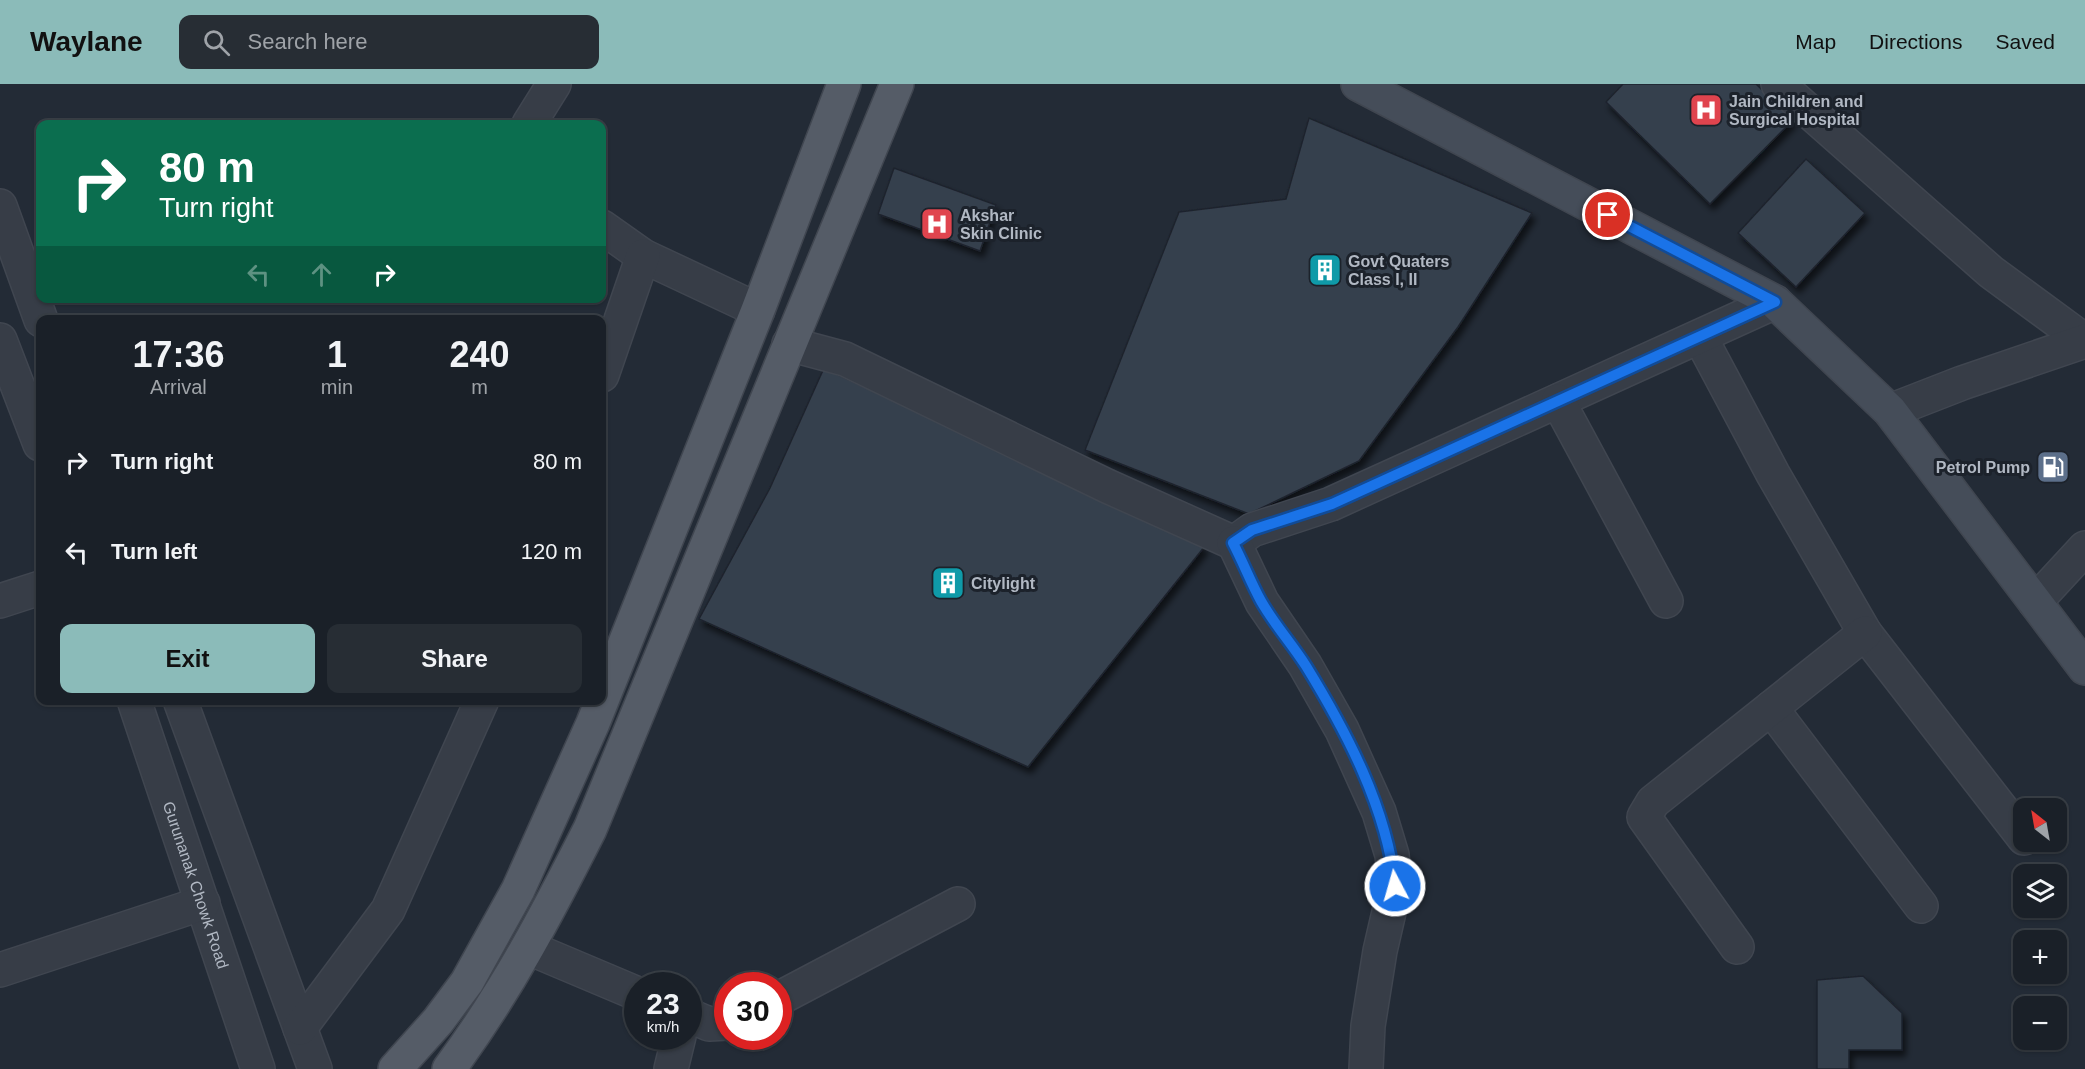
<!DOCTYPE html>
<html lang="en">
<head>
<meta charset="utf-8">
<style>
	:root { --surface:#1a2028; --page:#272d34; --text:#f1f3f6; --muted:#9fa3a8; --line:#383e45; --accent:#8bbbb9 }
	body { margin:0; font-family:Arial,sans-serif; background:var(--page); color:var(--text); height:100vh; display:flex; flex-direction:column; font-size:22px; white-space:nowrap }
	* { box-sizing:border-box; margin:0 }
	p { font-size:20px; color:var(--muted) }
	.icon { flex:none; width:33px; height:33px; fill:none; stroke:currentColor; stroke-width:2; stroke-linecap:round; stroke-linejoin:round }
	.map { position:relative; flex:1; overflow:hidden }
	.panel { position:absolute; left:36px; top:231px; width:570px; height:390px; display:flex; flex-direction:column; background:var(--surface); border-radius:12px; box-shadow:0 2px 4px #0004,0 0 0 2px var(--line) }
	.panel>* { flex:none }
	.top-card { position:absolute; left:36px; top:36px; width:570px; height:183px; border-radius:12px; box-shadow:0 2px 4px #0004,0 0 0 2px var(--line); background:#0b6e4f; color:#fff; overflow:hidden }
	.needle { width:39px; rotate:329deg }
	.fabs { position:absolute; left:2013px; top:714px; display:grid; gap:12px }
	.fabs a { display:grid; place-items:center; width:54px; height:54px; border-radius:12px; background:var(--surface); box-shadow:0 2px 4px #0004,0 0 0 2px var(--line); font-size:30px }
	.speed { position:absolute; left:624px; top:888px; display:flex; gap:12px; font-size:30px; font-weight:700; text-align:center }
	.speed>* { display:grid; place-content:center; width:78px; height:78px; border-radius:50%; background:var(--surface); box-shadow:0 2px 4px #0004,0 0 0 2px var(--line); line-height:1 }
	.speed small { font-size:15px; font-weight:400 }
	.speed .limit { border:9px solid #d22; background:#fff; color:#111 }
	.pin { position:absolute; display:grid; place-items:center; width:51px; height:51px; color:#fff; margin:-26px; border:3px solid #fff; border-radius:50%; box-shadow:0 2px 6px #0007 }
	.me { position:absolute; width:66px; margin:-33px; rotate:354deg; stroke-linejoin:round; filter:drop-shadow(0 0 4px #0008) }
	.turn { display:flex; align-items:center; gap:21px; height:126px; padding:0 24px; font-size:27px }
	.turn .icon { width:78px; height:78px; stroke-width:2.5 }
	.turn b { display:block; font-size:42px; line-height:51px }
	.lanes { display:flex; align-items:center; height:57px; padding:0 24px; background:#0003; justify-content:center; gap:30px; direction:ltr }
	.lanes .off { opacity:.35 }
	.eta { display:flex; justify-content:space-evenly; align-items:center; height:102px; text-align:center }
	.eta b { font-size:36px; font-weight:700; line-height:42px }
	.cta { display:flex; gap:12px; margin-top:auto; padding:12px 24px }
	.cta a { flex:1; height:69px; border-radius:12px; background:var(--accent); color:#111; font-size:24px; font-weight:700; line-height:69px; text-align:center }
	.cta a+a { background:var(--page); color:var(--text) }
	ul { padding:0; list-style:none }
	li { display:flex; align-items:center; gap:18px; height:90px; padding:0 24px }
	li div { flex:1 }
	li b { display:block; font-size:22px }
	li em { font-style:normal }
	header { display:flex; align-items:center; gap:36px; box-sizing:border-box; height:84px; padding:0 30px; background:var(--accent); color:#111 }
	header strong { font-size:28px }
	nav { display:flex; gap:33px; margin-inline-start:auto; font-size:21px }
	.search { width:420px; height:54px; background:var(--page); display:flex; align-items:center; gap:15px; box-sizing:border-box; padding:0 21px; border-radius:12px; color:var(--muted); font-size:22px }
	.map>svg:first-child { display:block }
	.building { fill:#363f4d; stroke:#1e242d; stroke-width:1.5; filter:url(#shadow) }
	.lines { fill:none; stroke-linecap:round; stroke-linejoin:round }
	.minor-casing { stroke:#404650; stroke-width:36 }
	.secondary-casing { stroke:#404650; stroke-width:36 }
	.primary-casing { stroke:#404650; stroke-width:36 }
	.minor { stroke:#373d47; stroke-width:33 }
	.secondary { stroke:#454d59; stroke-width:33 }
	.primary { stroke:#555c67; stroke-width:33 }
	.route-casing { stroke:#114b97; stroke-width:15 }
	.route { stroke:#1a73e8; stroke-width:10 }
	.labels { text-anchor:middle; stroke-width:6; stroke-linejoin:round; paint-order:stroke }
	.poi-label { font-size:16px; font-weight:bold; fill:#b1b8c3; stroke:#1c222b; text-anchor:start }
	.street-label { font-size:16px; fill:#b1b8c3; stroke:#1c222b }
</style>
</head>
<body>
<header>
<strong>Waylane</strong>
<div class="search"><svg class="icon" aria-label="search" viewBox="0 0 24 24"><circle cx="10" cy="10" r="6"/><path d="M15 15l6 6"/></svg>Search here</div>
<nav><a>Map</a><a>Directions</a><a>Saved</a></nav>
</header>
<div class="map">
<svg width="2085" height="985" viewBox="0 0 2085 985">
	<defs>
		<filter id="shadow"><feDropShadow dx="3.5" dy="6" stdDeviation="3" flood-color="#0009"/></filter>
	</defs>
	<rect width="100%" height="100%" fill="#232b36"/>
	<g class="building">
		<polygon points="1623,0 1756,0 1793,36 1710,120 1606,18"/>
		<polygon points="1309,34 1532,129 1458,243 1359,377 1249,430 1085,366 1179,128 1286,115"/>
		<polygon points="1806,75 1865,129 1796,203 1738,149"/>
		<polygon points="894,84 996,121 980,167 878,130"/>
		<polygon points="824,284 1205,462 1028,683 699,535 770,404"/>
		<polygon points="1863,892 1902,929 1902,966 1849,966 1849,985 1817,985 1817,896"/>
	</g>
	<g class="lines">
		<g class="minor-casing">
			<g id="minor">
				<polyline points="1778,0 1991,188 2085,257"/>
				<polyline points="529,40 554,0"/>
				<polyline points="0,122 41,236"/>
				<polyline points="602,143 643,172 758,226"/>
				<polyline points="1700,253 1773,390 1865,549 2024,754"/>
				<polyline points="0,256 40,360"/>
				<polyline points="789,260 845,275 1107,402 1234,459 1252,446 1331,420 1775,218"/>
				<polyline points="602,291 643,172"/>
				<polyline points="1558,317 1666,517"/>
				<polyline points="1890,327 1962,299 2085,257"/>
				<polyline points="1234,459 1262,518 1305,581 1342,646 1379,728 1392,771 1395,802 1380,867 1368,942 1366,985"/>
				<polyline points="0,517 40,504"/>
				<polyline points="2035,518 2085,464"/>
				<path id="s1" d="M134,616L258,985"/>
				<polyline points="180,616 315,985"/>
				<polyline points="1771,624 1921,822"/>
				<polyline points="1737,863 1644,733 1653,718 1865,549"/>
				<polyline points="529,864 638,910"/>
				<polyline points="0,886 203,819"/>
				<polyline points="778,915 958,820"/>
				<polyline points="688,931 709,940 728,939"/>
				<polyline points="300,944 388,826 482,616"/>
				<polyline points="671,985 679,952"/>
			</g>
		</g>
		<g class="secondary-casing">
			<polyline id="secondary" points="1358,0 1775,218 1890,327 2085,584"/>
		</g>
		<g class="primary-casing">
			<g id="primary">
				<polyline points="395,985 438,937 467,898 518,806 593,639 758,226 844,0"/>
				<path d="M449,985C506,908 547,830 590,745L897,0"/>
			</g>
		</g>
		<use href="#minor" class="minor"/>
		<use href="#secondary" class="secondary"/>
		<use href="#primary" class="primary"/>
	</g>
	<g class="lines">
		<g class="route-casing">
			<path id="route" d="M1395,802C1387,724 1346,647 1306,582C1292,560 1274,540 1261,517C1251,499 1243,478 1233,459L1252,446L1332,420L1775,218L1608,131"/>
		</g>
		<use href="#route" class="route"/>
	</g>
	<defs>
		<g id="hospital-square" transform="scale(1.725)"><rect x="-9" y="-9" width="18" height="18" rx="4" fill="#e0444e" stroke="#1c222b"/><path d="M-5-5h3v3.5h4V-5h3V5h-3V1.5h-4V5h-3Z" fill="#fff"/></g>
		<g id="building-square" transform="scale(1.725)"><rect x="-9" y="-9" width="18" height="18" rx="4" fill="#0f9aa8" stroke="#1c222b"/><path d="M-4-6H4V6H1V3H-1V6H-4ZM-2.5-4.3h1.7v1.8h-1.7ZM.8-4.3h1.7v1.8H.8ZM-2.5-1h1.7V.8h-1.7ZM.8-1h1.7V.8H.8Z" fill="#fff"/></g>
		<g id="fuel-square" transform="scale(1.725)"><rect x="-9" y="-9" width="18" height="18" rx="4" fill="#5c6f8a" stroke="#1c222b"/><path d="M-5.5-6h7V0h2V4h1.3V-2.5L3-4.5l.8-.8L6-3V5H2.5V1h-1V6h-7ZM-4.2-4.7v3.2H.2V-4.7Z" fill="#fff"/></g>
	</defs>
	<g fill-rule="evenodd">
		<use href="#hospital-square" x="1706" y="26"/>
		<use href="#hospital-square" x="937" y="140"/>
		<use href="#building-square" x="1325" y="186"/>
		<use href="#fuel-square" x="2053" y="383"/>
		<use href="#building-square" x="948" y="499"/>
	</g>
	<g class="labels">
		<g class="poi-label">
			<text x="1729" y="23">Jain Children and<tspan x="1729" dy="18">Surgical Hospital</tspan></text>
			<text x="960" y="137">Akshar<tspan x="960" dy="18">Skin Clinic</tspan></text>
			<text x="1348" y="183">Govt Quaters<tspan x="1348" dy="18">Class I, II</tspan></text>
			<text x="2030" y="389" text-anchor="end">Petrol Pump</text>
			<text x="971" y="505">Citylight</text>
		</g>
		<g class="street-label">
			<text dy="6" stroke="none"><textPath href="#s1" startOffset="195">Gurunanak Chowk Road</textPath></text>
		</g>
	</g>
</svg>
<div class="fabs">
<a><svg class="needle" viewBox="-14 -14 28 28"><path d="M0-13l5 13h-10z" fill="#e53935"/><path d="M0 13l5-13h-10z" fill="#9fa3a8"/></svg></a>
<a><svg class="icon" aria-label="layers" viewBox="0 0 24 24"><path d="M12 4l9 5-9 5-9-5zM3 14l9 5 9-5"/></svg></a>
<a>+</a>
<a>−</a>
</div>
<div class="speed"><div>23<small>km/h</small></div><div class="limit">30</div></div>
<div class="pin" style="left:1608px;top:131px;background:#d93025"><svg class="icon" aria-label="arrive" viewBox="0 0 24 24"><path d="M6 21V4h12l-3 4 3 4H6"/></svg></div>
<svg class="me" style="left:1395px;top:802px" viewBox="-20 -20 40 40"><circle r="17" fill="#1a73e8" stroke="#fff" stroke-width="3"/><path d="M0-11L8 9 0 5-8 9z" fill="#fff"/></svg>
<div class="top-card">
<div class="turn"><svg class="icon" aria-label="right" viewBox="0 0 24 24"><path d="M7 20v-9h11M14 6l5 5-5 5"/></svg><div><b>80 m</b>Turn right</div></div>
<div class="lanes"><svg class="icon off" aria-label="left" viewBox="0 0 24 24"><path d="M17 20v-9H6M10 6l-5 5 5 5"/></svg><svg class="icon off" aria-label="ahead" viewBox="0 0 24 24"><path d="M12 20V5M6 11l6-6 6 6"/></svg><svg class="icon" aria-label="right" viewBox="0 0 24 24"><path d="M7 20v-9h11M14 6l5 5-5 5"/></svg></div>
</div>
<section class="panel">
<div class="eta">
<div><b>17:36</b><p>Arrival</p></div>
<div><b>1</b><p>min</p></div>
<div><b>240</b><p>m</p></div>
</div>
<ul>
<li><svg class="icon" aria-label="right" viewBox="0 0 24 24"><path d="M7 20v-9h11M14 6l5 5-5 5"/></svg><div><b>Turn right</b></div><em>80 m</em></li>
<li><svg class="icon" aria-label="left" viewBox="0 0 24 24"><path d="M17 20v-9H6M10 6l-5 5 5 5"/></svg><div><b>Turn left</b></div><em>120 m</em></li>
</ul>
<div class="cta"><a>Exit</a><a>Share</a></div>
</section>
</div>
</body>
</html>
